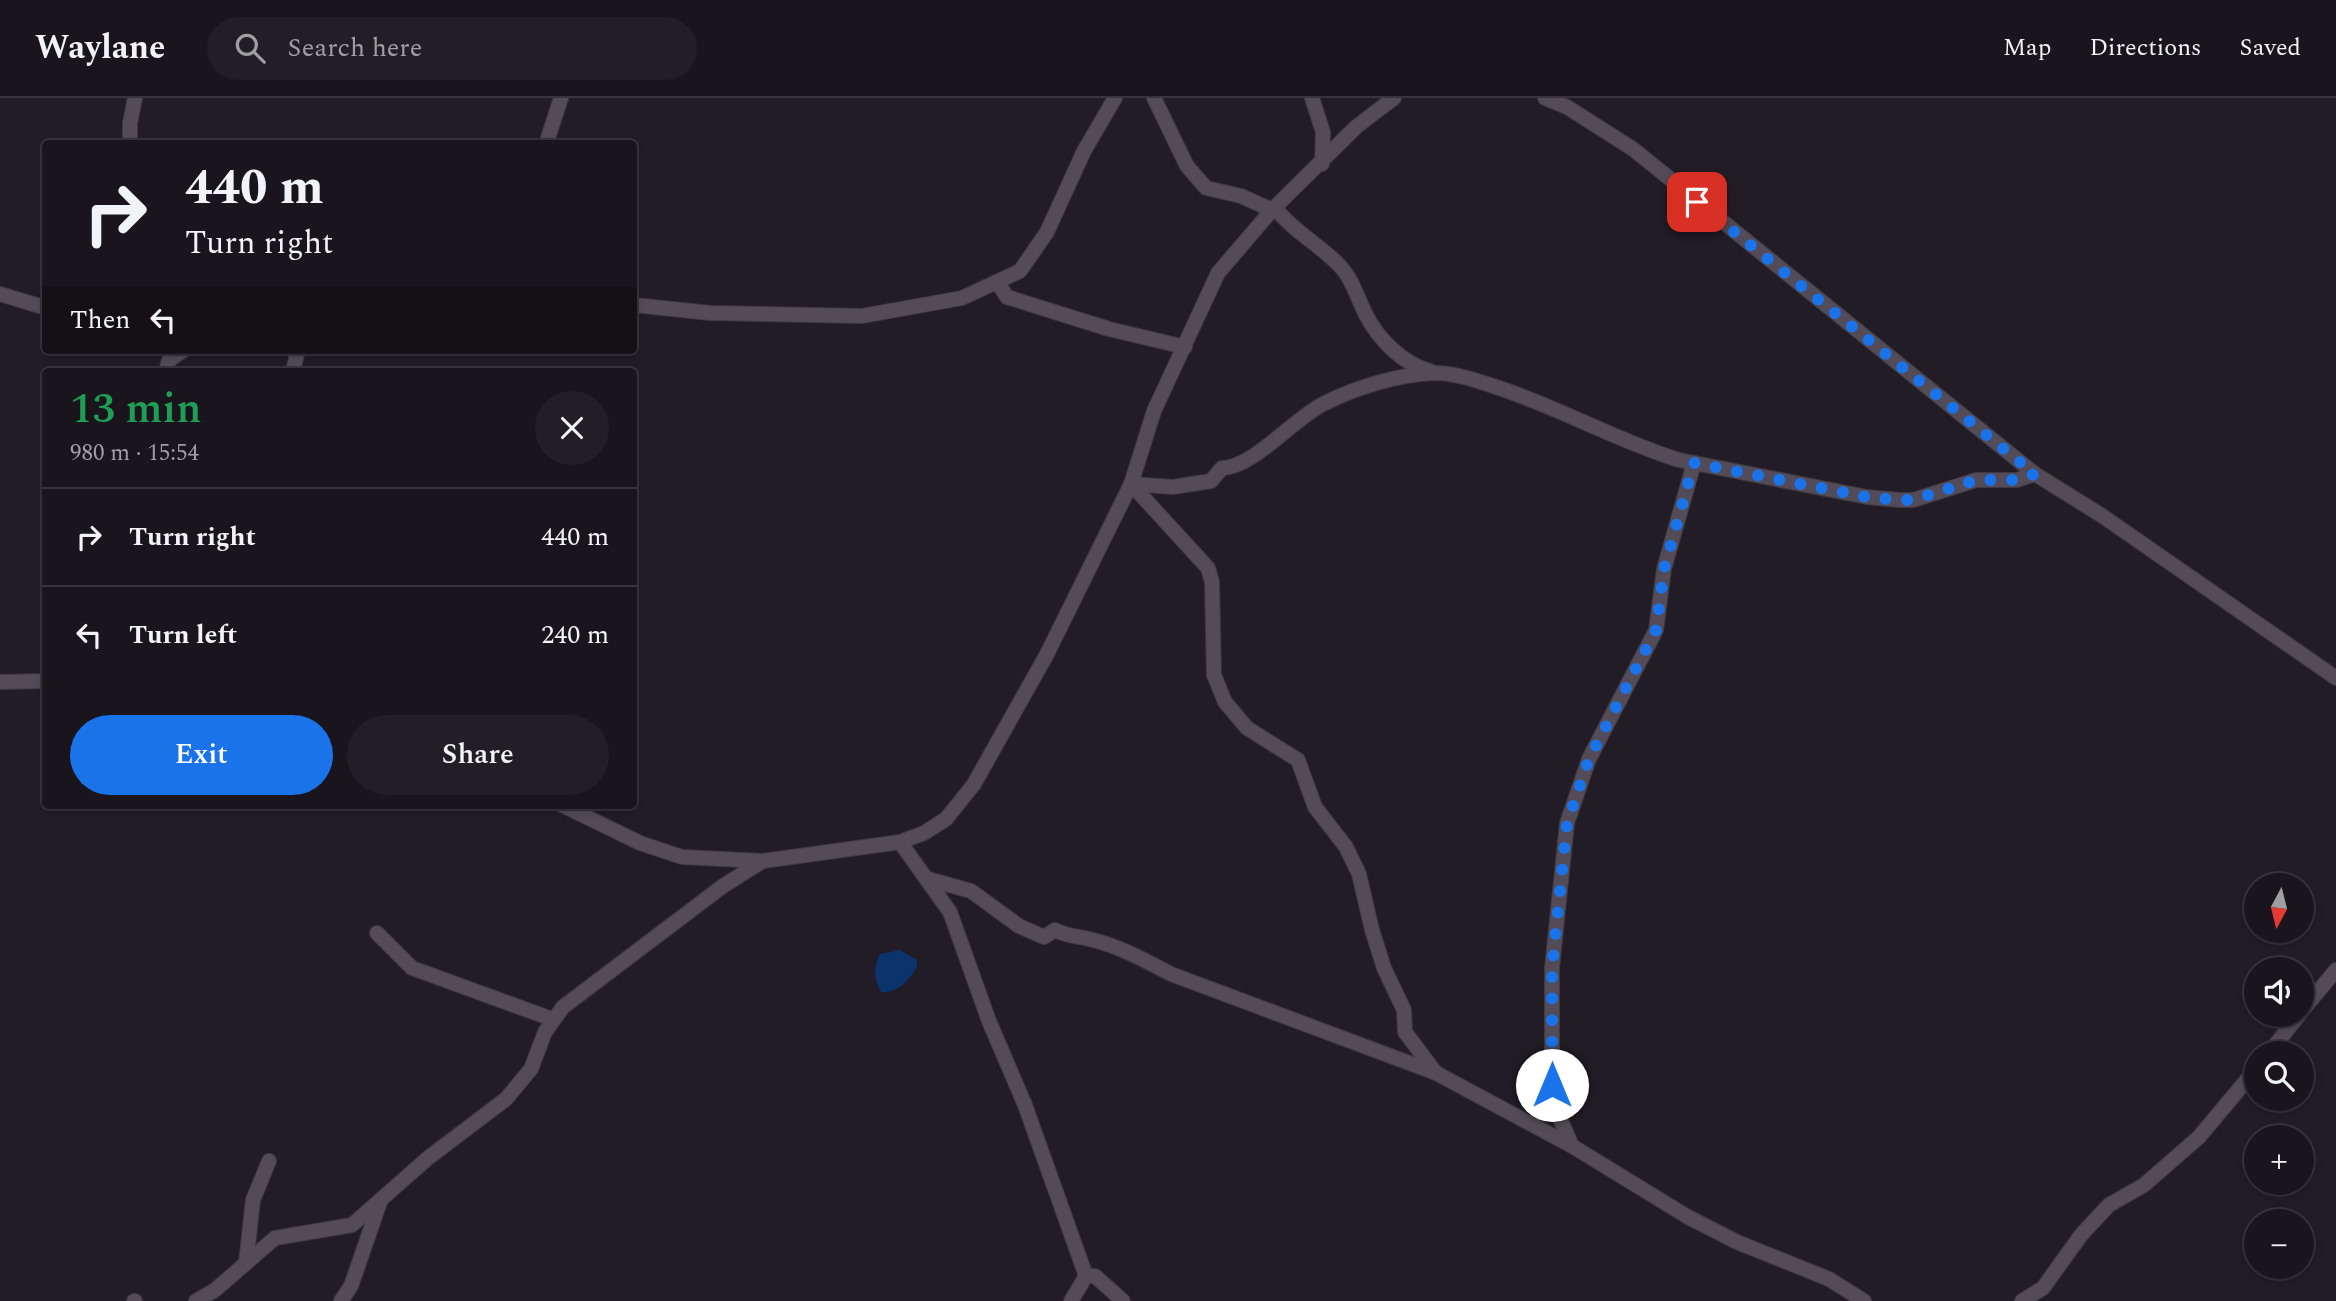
<!DOCTYPE html>
<html lang="en">
<head>
<meta charset="utf-8">
<style>
	:root { --surface:#1a151c; --page:#231e25; --text:#f1f3f6; --muted:#9f9fa3; --line:#38343b; --accent:#1a73e8 }
	body { margin:0; font-family:Spectral,serif; background:var(--page); color:var(--text); height:100vh; display:flex; flex-direction:column; font-size:26px; white-space:nowrap }
	* { box-sizing:border-box; margin:0 }
	p { font-size:23px; color:var(--muted) }
	.icon { flex:none; width:38px; height:38px; fill:none; stroke:currentColor; stroke-width:2; stroke-linecap:round; stroke-linejoin:round }
	.map { position:relative; flex:1; overflow:hidden }
	.panel { position:absolute; left:42px; top:270px; width:595px; height:441px; display:flex; flex-direction:column; background:var(--surface); border-radius:7px; box-shadow:0 4px 10px #0003,0 0 0 2px var(--line) }
	.panel>* { flex:none }
	.guide { position:absolute; left:42px; top:42px; width:595px; height:214px; border-radius:7px; box-shadow:0 4px 10px #0003,0 0 0 2px var(--line); background:#1a151c; color:var(--text); overflow:hidden }
	.needle { width:46px; rotate:187deg }
	.tools { position:absolute; left:2244px; top:775px; display:grid; gap:14px }
	.tools a { display:grid; place-items:center; width:70px; height:70px; border-radius:50%; background:var(--surface); box-shadow:0 4px 10px #0003,0 0 0 2px var(--line); font-size:35px }
	.pin { position:absolute; display:grid; place-items:center; width:60px; height:60px; color:#fff; margin:-30px; border-radius:14px; box-shadow:0 4px 10px #0006 }
	.me { position:absolute; width:77px; margin:-38px; rotate:0deg; stroke-linejoin:round; filter:drop-shadow(0 0 5px #0008) }
	.turn { display:flex; align-items:center; gap:24px; height:147px; padding:0 28px; font-size:32px }
	.turn .icon { width:91px; height:91px; stroke-width:2.5 }
	.turn b { display:block; font-size:49px; line-height:60px }
	.then { display:flex; align-items:center; height:66px; padding:0 28px; background:#0003; gap:14px; font-size:26px }
	.round { display:grid; place-items:center; flex:none; width:74px; height:74px; border-radius:37px; background:var(--page) }
	.headline { display:flex; align-items:center; justify-content:space-between; height:119px; padding:0 28px }
	h1 { font-size:42px; font-weight:600; line-height:52px; color:#1e9e55 }
	.cta { display:flex; gap:14px; margin-top:auto; padding:14px 28px }
	.cta a { flex:1; height:80px; border-radius:42px; background:var(--accent); color:#fff; font-size:28px; font-weight:600; line-height:80px; text-align:center }
	.cta a+a { background:var(--page); color:var(--text) }
	ul { padding:0; list-style:none }
	li { display:flex; align-items:center; gap:21px; height:98px; padding:0 28px; border-top:2px solid var(--line) }
	li div { flex:1 }
	li b { display:block; font-size:26px }
	li em { font-style:normal }
	header { display:flex; align-items:center; gap:42px; box-sizing:border-box; height:98px; padding:0 35px; background:var(--surface); border-bottom:2px solid var(--line) }
	header strong { font-size:33px }
	nav { display:flex; gap:38px; margin-inline-start:auto; font-size:24px }
	.search { width:490px; height:63px; background:var(--page); display:flex; align-items:center; gap:18px; box-sizing:border-box; padding:0 24px; border-radius:38px; color:var(--muted); font-size:26px }
	.map>svg:first-child { display:block }
	.water { fill:#0b336c }
	.lines { fill:none; stroke-linecap:round; stroke-linejoin:round }
	.minor-casing { stroke:#3e3942; stroke-width:16 }
	.minor { stroke:#534c58; stroke-width:14 }
	.route { stroke:#1a73e8; stroke-width:12; stroke-dasharray:0 21.6 }
</style>
</head>
<body>
<header>
<strong>Waylane</strong>
<div class="search"><svg class="icon" aria-label="search" viewBox="0 0 24 24"><circle cx="10" cy="10" r="6"/><path d="M15 15l6 6"/></svg>Search here</div>
<nav><a>Map</a><a>Directions</a><a>Saved</a></nav>
</header>
<div class="map">
<svg width="2336" height="1203" viewBox="0 0 2336 1203">
	<rect width="100%" height="100%" fill="#221c26"/>
	<path class="water" d="M900,852L917,862V869C909,882 898,895 881,894C874,881 873,870 880,856Z"/>
	<g class="lines">
		<g class="minor-casing">
			<g id="minor">
				<polyline points="1154,0 1187,68 1206,90 1241,98 1272,112"/>
				<polyline points="1312,0 1323,34 1322,66"/>
				<polyline points="1545,0 1567,9 1633,51 2035,376 2101,417 2336,580"/>
				<polyline points="130,46 130,25 135,0"/>
				<polyline points="546,46 561,0"/>
				<path d="M1276,111C1293,133 1317,145 1337,165C1352,179 1357,199 1366,217C1379,242 1403,266 1430,273"/>
				<polyline points="997,184 1007,199 1109,231 1185,249"/>
				<polyline points="0,196 46,210"/>
				<polyline points="634,207 710,215 862,218 962,200 1020,173 1047,134 1084,53 1115,0"/>
				<polyline points="166,273 169,262 184,252"/>
				<polyline points="293,273 298,252"/>
				<path d="M1131,386L1173,389L1211,383L1222,370C1253,370 1295,319 1325,305C1357,289 1397,277 1433,275C1451,274 1473,281 1490,287C1555,307 1614,342 1679,362L1867,399L1899,402H1913L1976,382H2017L2035,376"/>
				<polyline points="1131,386 1208,470 1212,484 1214,577 1225,604 1247,630 1298,662 1315,709 1346,749 1359,776 1372,832 1384,870 1404,912 1405,934 1435,974"/>
				<polyline points="0,584 46,583"/>
				<polyline points="562,707 640,745 682,759 763,763 900,744 924,735 946,721 974,686 1047,556 1131,386 1154,313 1218,175 1272,112 1356,29 1394,0"/>
				<polyline points="900,744 950,814 989,923 1025,1007 1086,1178 1095,1178 1123,1203"/>
				<path d="M928,781L971,793L1019,828L1044,839L1055,832C1068,839 1079,838 1093,842C1121,849 1146,863 1171,876L1436,975L1572,1048L1688,1119L1737,1144L1829,1181L1864,1203"/>
				<polyline points="377,835 412,870 552,921"/>
				<polyline points="2301,914 2336,872"/>
				<polyline points="2268,956 2299,917"/>
				<polyline points="1572,1048 1558,1016 1552,987 1552,870 1567,725 1589,661 1656,532 1664,471 1694,365"/>
				<polyline points="246,1165 253,1102 269,1063"/>
				<polyline points="134,1203 135,1203"/>
				<polyline points="196,1203 215,1192 275,1140 352,1127 428,1060 506,1001 531,971 545,934 563,909 723,788 761,764"/>
				<polyline points="341,1203 351,1188 380,1104"/>
				<polyline points="1071,1203 1086,1178"/>
				<polyline points="2022,1203 2043,1190 2081,1137 2109,1107 2144,1087 2199,1039 2256,971"/>
			</g>
		</g>
		<use href="#minor" class="minor"/>
	</g>
	<g class="lines">
		<polyline class="route" points="1552,987 1552,870 1567,725 1589,661 1656,532 1664,471 1694,365 1867,399 1899,402 1913,402 1976,382 2017,382 2035,376 1697,104"/>
	</g>
</svg>
<div class="tools">
<a><svg class="needle" viewBox="-14 -14 28 28"><path d="M0-13l5 13h-10z" fill="#e53935"/><path d="M0 13l5-13h-10z" fill="#9f9fa3"/></svg></a>
<a><svg class="icon" aria-label="sound" viewBox="0 0 24 24"><path d="M4 9h4l5-4v14l-5-4H4zM17 9q2 3 0 6"/></svg></a>
<a><svg class="icon" aria-label="search" viewBox="0 0 24 24"><circle cx="10" cy="10" r="6"/><path d="M15 15l6 6"/></svg></a>
<a>+</a>
<a>−</a>
</div>
<div class="pin" style="left:1697px;top:104px;background:#d93025"><svg class="icon" aria-label="arrive" viewBox="0 0 24 24"><path d="M6 21V4h12l-3 4 3 4H6"/></svg></div>
<svg class="me" style="left:1552px;top:987px" viewBox="-20 -20 40 40"><circle r="19" fill="#fff"/><path d="M0-13L10 11 0 6-10 11z" fill="#1a73e8"/></svg>
<div class="guide">
<div class="turn"><svg class="icon" aria-label="right" viewBox="0 0 24 24"><path d="M7 20v-9h11M14 6l5 5-5 5"/></svg><div><b>440 m</b>Turn right</div></div>
<div class="then">Then<svg class="icon" aria-label="left" viewBox="0 0 24 24"><path d="M17 20v-9H6M10 6l-5 5 5 5"/></svg></div>
</div>
<section class="panel">
<div class="headline"><div><h1>13 min</h1><p>980 m · 15:54</p></div><a class="round"><svg class="icon" aria-label="close" viewBox="0 0 24 24"><path d="M6 6l12 12M18 6L6 18"/></svg></a></div>
<ul>
<li><svg class="icon" aria-label="right" viewBox="0 0 24 24"><path d="M7 20v-9h11M14 6l5 5-5 5"/></svg><div><b>Turn right</b></div><em>440 m</em></li>
<li><svg class="icon" aria-label="left" viewBox="0 0 24 24"><path d="M17 20v-9H6M10 6l-5 5 5 5"/></svg><div><b>Turn left</b></div><em>240 m</em></li>
</ul>
<div class="cta"><a>Exit</a><a>Share</a></div>
</section>
</div>
</body>
</html>
